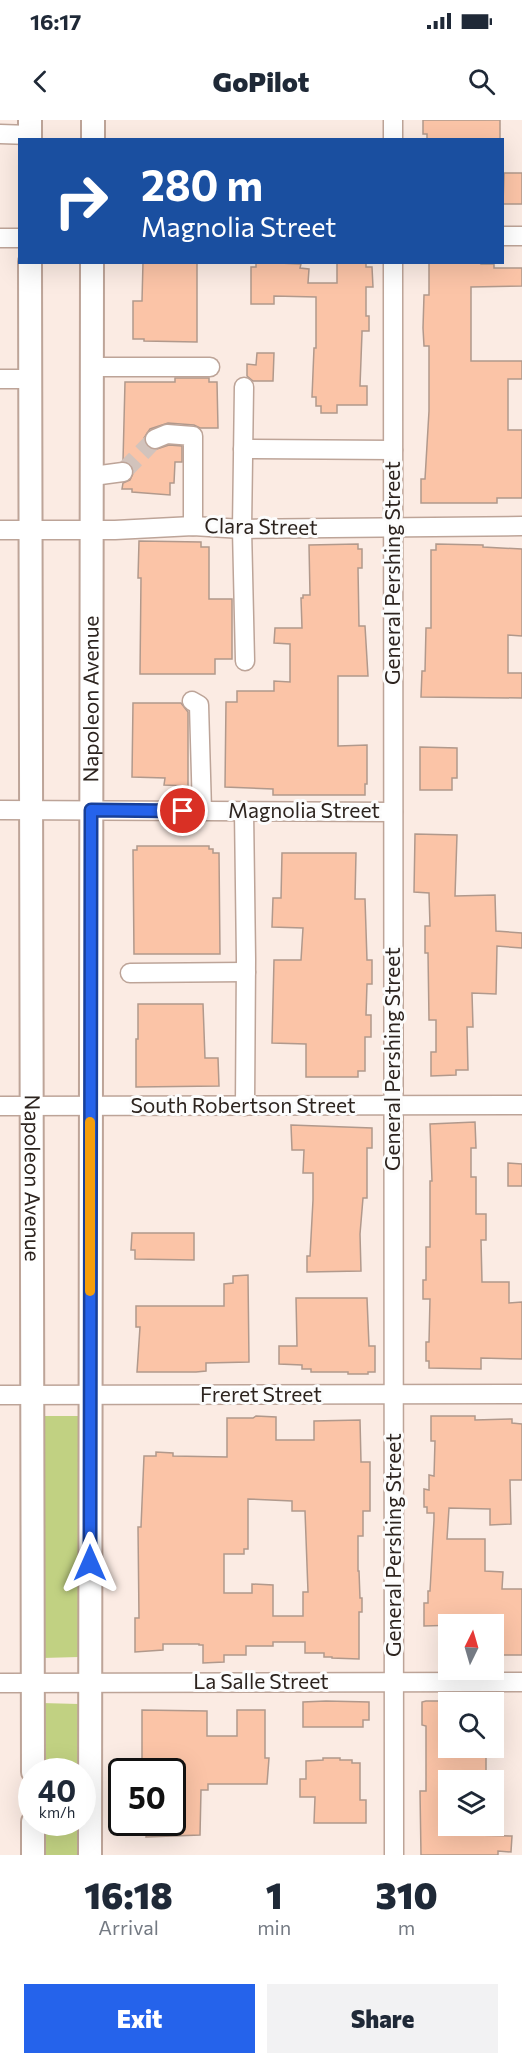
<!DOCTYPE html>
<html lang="en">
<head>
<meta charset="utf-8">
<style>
	:root { --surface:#fff; --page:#f2f2f3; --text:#1f2937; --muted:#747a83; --accent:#2563eb }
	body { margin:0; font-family:Commissioner,sans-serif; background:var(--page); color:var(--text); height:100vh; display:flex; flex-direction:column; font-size:22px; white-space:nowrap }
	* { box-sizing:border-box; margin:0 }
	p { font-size:20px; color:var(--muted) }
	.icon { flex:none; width:33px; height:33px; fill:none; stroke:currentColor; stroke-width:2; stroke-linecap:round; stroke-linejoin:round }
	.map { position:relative; height:1735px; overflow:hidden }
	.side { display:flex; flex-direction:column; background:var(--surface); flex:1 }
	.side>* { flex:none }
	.hud { position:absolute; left:18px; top:18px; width:486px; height:126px; border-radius:0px; box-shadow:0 6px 24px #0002; background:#1a4fa0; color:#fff; overflow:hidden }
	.needle { width:39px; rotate:5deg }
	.buttons { position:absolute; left:438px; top:1494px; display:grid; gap:12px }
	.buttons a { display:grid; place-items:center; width:66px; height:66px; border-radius:0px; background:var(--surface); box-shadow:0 6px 24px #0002; font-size:30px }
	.speed { position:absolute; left:18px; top:1638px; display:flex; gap:12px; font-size:30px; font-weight:700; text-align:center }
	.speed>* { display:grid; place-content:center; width:78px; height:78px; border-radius:50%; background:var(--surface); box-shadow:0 6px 24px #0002; line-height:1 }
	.speed small { font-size:15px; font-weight:400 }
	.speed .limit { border:3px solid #111; border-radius:9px; background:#fff; color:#111 }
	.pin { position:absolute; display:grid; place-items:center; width:51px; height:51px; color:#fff; margin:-26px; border:3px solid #fff; border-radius:50%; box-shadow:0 2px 6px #0007 }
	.me { position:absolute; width:66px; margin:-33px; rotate:0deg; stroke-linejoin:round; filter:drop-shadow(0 0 4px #0008) }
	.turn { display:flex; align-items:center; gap:21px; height:126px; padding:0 24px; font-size:27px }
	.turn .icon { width:78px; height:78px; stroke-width:2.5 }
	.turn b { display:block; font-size:42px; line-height:51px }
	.eta { display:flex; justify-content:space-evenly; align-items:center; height:102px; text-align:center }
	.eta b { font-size:36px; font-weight:800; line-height:42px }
	.cta { display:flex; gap:12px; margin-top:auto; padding:12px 24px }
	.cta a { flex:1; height:69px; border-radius:0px; background:var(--accent); color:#fff; font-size:24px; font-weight:800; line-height:69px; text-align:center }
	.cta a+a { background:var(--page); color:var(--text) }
	.status { display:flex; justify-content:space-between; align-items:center; height:42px; padding:0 30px; background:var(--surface); direction:ltr }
	.status svg { height:16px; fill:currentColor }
	header { display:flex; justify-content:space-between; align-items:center; height:78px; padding:0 24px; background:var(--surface); font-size:27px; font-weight:800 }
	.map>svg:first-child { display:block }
	.green { fill:#c1d182 }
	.building { fill:#fbc4a7; stroke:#b1998c; stroke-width:1.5; fill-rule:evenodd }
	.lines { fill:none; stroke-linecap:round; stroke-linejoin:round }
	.minor-tunnel { stroke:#d2c3bc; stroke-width:18; stroke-dasharray:18 9; stroke-linecap:butt }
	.minor-casing { stroke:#bda498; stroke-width:21 }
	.major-casing { stroke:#bda498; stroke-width:26 }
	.minor { stroke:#fff; stroke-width:18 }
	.major { stroke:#fff; stroke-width:22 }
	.route-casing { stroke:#184099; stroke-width:15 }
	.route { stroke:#2563eb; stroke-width:10 }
	.slow { stroke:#f59e0b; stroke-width:10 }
	.labels { text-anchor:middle; stroke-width:6; stroke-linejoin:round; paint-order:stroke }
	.street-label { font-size:21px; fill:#2d241f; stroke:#fcfcfc }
</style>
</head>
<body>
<div class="status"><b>16:17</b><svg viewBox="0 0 49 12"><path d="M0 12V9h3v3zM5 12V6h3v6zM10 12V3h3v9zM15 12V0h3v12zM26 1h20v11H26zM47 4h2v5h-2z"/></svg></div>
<header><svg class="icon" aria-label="back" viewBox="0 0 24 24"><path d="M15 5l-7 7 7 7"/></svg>GoPilot<svg class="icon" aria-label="search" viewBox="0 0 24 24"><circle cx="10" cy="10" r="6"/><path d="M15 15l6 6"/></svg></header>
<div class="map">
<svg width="522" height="1735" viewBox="0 0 522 1735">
	<rect width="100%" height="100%" fill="#fbebe3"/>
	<g class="green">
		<polygon points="41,1296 79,1296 79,1537 42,1538"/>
		<polygon points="41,1583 79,1584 79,1651 42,1651"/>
		<rect x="42" y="1703" width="37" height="32"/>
	</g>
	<g class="building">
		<polygon points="423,0 500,0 500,20 427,20 427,14 423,14"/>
		<polygon points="504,53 522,53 522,84 503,84"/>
		<polygon points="143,142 197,142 197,222 144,221 144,219 133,219 133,181 142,181"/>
		<polygon points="256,142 301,144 300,148 309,149 308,163 337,163 337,142 366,142 366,147 372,147 373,167 366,167 366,196 369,196 369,211 362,211 362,213 360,266 367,266 367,285 337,285 337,293 321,293 321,286 316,286 316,277 312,277 314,228 316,228 316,177 274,176 274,184 251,184 251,147 256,147"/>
		<polygon points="429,142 481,142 481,144 494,144 494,148 522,148 522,166 471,167 471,241 522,241 522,259 508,259 508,310 522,310 522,378 497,378 497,383 421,383 421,359 425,359 429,291 429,226 424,226 423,208 424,175 429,175"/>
		<polygon points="257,233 274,233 273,261 253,261 247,256 247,244 256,245"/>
		<polygon points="175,258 209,258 209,262 217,262 218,308 200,308 194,305 168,303 150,309 144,318 149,328 154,330 169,325 182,326 182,342 175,342 174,363 170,363 170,375 132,372 132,369 122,369 123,363 130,360 134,351 132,345 123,341 125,262 175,262"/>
		<polygon points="139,421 201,422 201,427 209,427 209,479 232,479 232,539 215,539 215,554 140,554 141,458 138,458"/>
		<polygon points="358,424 358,429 362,429 362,448 358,448 359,506 365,506 368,556 338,556 338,626 367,625 367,664 365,664 365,675 273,675 273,669 225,667 226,582 237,582 237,571 274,571 274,561 290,562 290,524 274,523 275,508 302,508 301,478 303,478 303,475 310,475 309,425"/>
		<polygon points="436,424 483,425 483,427 522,429 522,516 508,515 508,553 522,553 522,578 421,577 422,551 425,551 426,508 431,508 431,430 436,430"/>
		<polygon points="133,583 181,583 188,592 188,666 164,665 165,658 132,657"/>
		<polygon points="420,627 457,628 457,658 452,658 452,670 420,670"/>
		<polygon points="415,714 457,715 455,776 495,775 496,811 522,813 522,828 497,826 496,874 472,873 473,907 467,907 468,950 456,950 456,955 431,956 431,932 436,932 436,900 429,900 428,833 425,833 425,806 430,806 429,773 414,772"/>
		<polygon points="137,726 209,726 209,729 213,729 213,733 219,733 220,834 134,834 133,730 137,730"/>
		<polygon points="282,733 356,733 355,779 365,779 367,840 372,840 372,864 367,864 366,895 371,895 371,917 365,917 365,951 358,951 358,957 306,957 306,924 272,923 274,840 301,840 303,808 272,807 273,778 281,778"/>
		<polygon points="138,884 203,884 205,938 218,938 219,966 136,967 136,919 138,919"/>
		<polygon points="475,1002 476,1028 471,1028 471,1057 476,1057 476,1094 486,1094 486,1120 481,1120 482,1162 509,1162 509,1183 522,1182 522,1239 481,1238 481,1249 429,1248 429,1241 426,1241 426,1222 429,1222 430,1179 423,1179 423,1160 426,1160 426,1127 430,1127 430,1061 432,1061 430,1004"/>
		<polygon points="291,1005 372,1008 372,1028 367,1028 367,1078 363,1078 360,1114 361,1151 307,1152 307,1136 310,1136 313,1080 313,1053 303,1053 304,1030 292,1030"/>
		<polygon points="508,1043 522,1044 522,1066 508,1066"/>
		<polygon points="132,1113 194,1113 194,1140 135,1139 135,1130 131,1130"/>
		<polygon points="248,1155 249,1242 206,1243 206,1251 196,1252 137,1252 140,1207 136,1207 136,1186 224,1186 224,1164 233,1163 233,1156"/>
		<polygon points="296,1178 367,1178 369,1226 375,1226 375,1252 368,1252 368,1254 348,1254 348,1252 311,1252 311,1249 302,1249 302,1245 279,1244 279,1226 297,1226"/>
		<path d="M256,1296L276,1297V1320H314V1301L360,1300L361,1342H370V1391H363V1416H358V1451H359L360,1478H362V1492H359V1539L332,1538V1537H324V1533H305V1522H273V1526H246V1535H224V1542L203,1543V1525H199V1524H163V1530L135,1532V1498H139L138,1407H141L144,1336H156V1332L173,1333V1336L227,1337V1298H253ZM248,1379L292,1381V1391H305L308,1472H303V1496H273V1465L252,1464V1473H224V1434H244V1429H248Z"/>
		<polygon points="431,1296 475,1296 475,1300 512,1299 512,1303 522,1304 522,1360 510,1360 511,1404 490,1405 490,1389 449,1388 447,1419 485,1419 485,1451 503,1452 502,1469 522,1469 522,1535 494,1535 494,1504 424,1506 424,1483 428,1483 428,1471 430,1471 434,1400 434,1393 427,1393 427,1387 424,1387 424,1369 429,1370 429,1355 434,1356 435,1321 431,1321"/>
		<polygon points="326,1581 369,1582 369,1600 363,1600 363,1607 303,1607 303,1582"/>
		<polygon points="426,1581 448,1581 448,1628 486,1628 486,1659 448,1660 448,1706 476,1706 476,1715 512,1716 511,1732 498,1731 498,1735 421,1735 420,1671 426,1671 426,1606 422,1605 422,1582"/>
		<polygon points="142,1590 207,1591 207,1616 237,1616 237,1590 265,1590 265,1638 269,1638 267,1664 208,1664 208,1670 201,1670 200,1715 146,1717 148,1702 172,1702 172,1652 142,1652"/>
		<polygon points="323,1638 340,1638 340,1640 352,1640 352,1643 360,1643 360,1680 366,1680 366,1703 314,1703 315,1677 300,1677 300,1659 306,1659 306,1641 323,1640"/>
	</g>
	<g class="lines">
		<polyline class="minor-tunnel" points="123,352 155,319"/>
		<g class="minor-casing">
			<g id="minor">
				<polyline points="393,0 393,20"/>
				<polyline points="0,14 30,15"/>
				<polyline points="502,116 522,116"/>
				<polyline points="0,118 20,118"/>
				<polyline points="393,142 394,1735"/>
				<polyline points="92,247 210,247"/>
				<polyline points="0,259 30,259"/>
				<polyline points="244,267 242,409 245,541"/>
				<polyline points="155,319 167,314 193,316 193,406"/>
				<polyline points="243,329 393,330"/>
				<polyline points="93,356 123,352"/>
				<polyline points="0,410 115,410 193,406 242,409 522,406"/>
				<polyline points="192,581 199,585 202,691"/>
				<polyline points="0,690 393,692"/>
				<polyline points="244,691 246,840 245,986"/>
				<polyline points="130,853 246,852"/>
				<polyline points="0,986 522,985"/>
				<polyline points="0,1275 522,1274"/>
				<polyline points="0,1563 522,1562"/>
			</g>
		</g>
		<g class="major-casing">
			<g id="major">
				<polyline points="30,0 30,20"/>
				<polyline points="93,20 93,0"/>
				<path id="s1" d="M30,142L33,1652"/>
				<polyline points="33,1702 33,1735"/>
				<path id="s2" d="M90,1735L92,142"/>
			</g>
		</g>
		<use href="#minor" class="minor"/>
		<use href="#major" class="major"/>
	</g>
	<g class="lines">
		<g class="route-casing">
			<polyline id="route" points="90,1443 91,690 183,691"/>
		</g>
		<use href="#route" class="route"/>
		<polyline class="slow" points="90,1171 90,1002"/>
	</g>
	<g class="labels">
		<g class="street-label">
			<text transform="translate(261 407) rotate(1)" y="7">Clara Street</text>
			<text transform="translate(393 453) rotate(-90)" y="7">General Pershing Street</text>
			<text dy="7" stroke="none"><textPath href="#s2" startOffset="1156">Napoleon Avenue</textPath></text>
			<text x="304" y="698">Magnolia Street</text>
			<text transform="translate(393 939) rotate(-90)" y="7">General Pershing Street</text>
			<text x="243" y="993">South Robertson Street</text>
			<text dy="7" stroke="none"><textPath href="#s1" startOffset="916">Napoleon Avenue</textPath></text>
			<text x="261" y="1282">Freret Street</text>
			<text transform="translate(394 1425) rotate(-90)" y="7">General Pershing Street</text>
			<text x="261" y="1569">La Salle Street</text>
		</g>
	</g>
</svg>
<div class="buttons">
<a><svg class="needle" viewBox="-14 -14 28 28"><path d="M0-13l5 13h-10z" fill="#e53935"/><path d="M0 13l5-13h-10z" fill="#747a83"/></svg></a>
<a><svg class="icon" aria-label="search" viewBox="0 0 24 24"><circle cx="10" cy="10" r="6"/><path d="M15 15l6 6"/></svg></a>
<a><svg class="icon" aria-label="layers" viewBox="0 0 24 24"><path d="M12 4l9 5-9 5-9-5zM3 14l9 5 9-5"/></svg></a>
</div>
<div class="speed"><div>40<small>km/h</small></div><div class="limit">50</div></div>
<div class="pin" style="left:183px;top:691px;background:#d93025"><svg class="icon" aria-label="arrive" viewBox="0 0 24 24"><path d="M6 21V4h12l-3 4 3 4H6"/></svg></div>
<svg class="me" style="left:90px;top:1443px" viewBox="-20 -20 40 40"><path d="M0-17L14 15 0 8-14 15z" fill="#2563eb" stroke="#fff" stroke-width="4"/></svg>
<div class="hud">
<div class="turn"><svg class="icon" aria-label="right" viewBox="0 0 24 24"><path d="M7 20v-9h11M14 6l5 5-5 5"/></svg><div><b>280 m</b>Magnolia Street</div></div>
</div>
</div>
<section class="side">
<div class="eta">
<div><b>16:18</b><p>Arrival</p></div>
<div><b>1</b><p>min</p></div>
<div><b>310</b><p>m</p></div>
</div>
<div class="cta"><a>Exit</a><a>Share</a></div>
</section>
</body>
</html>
